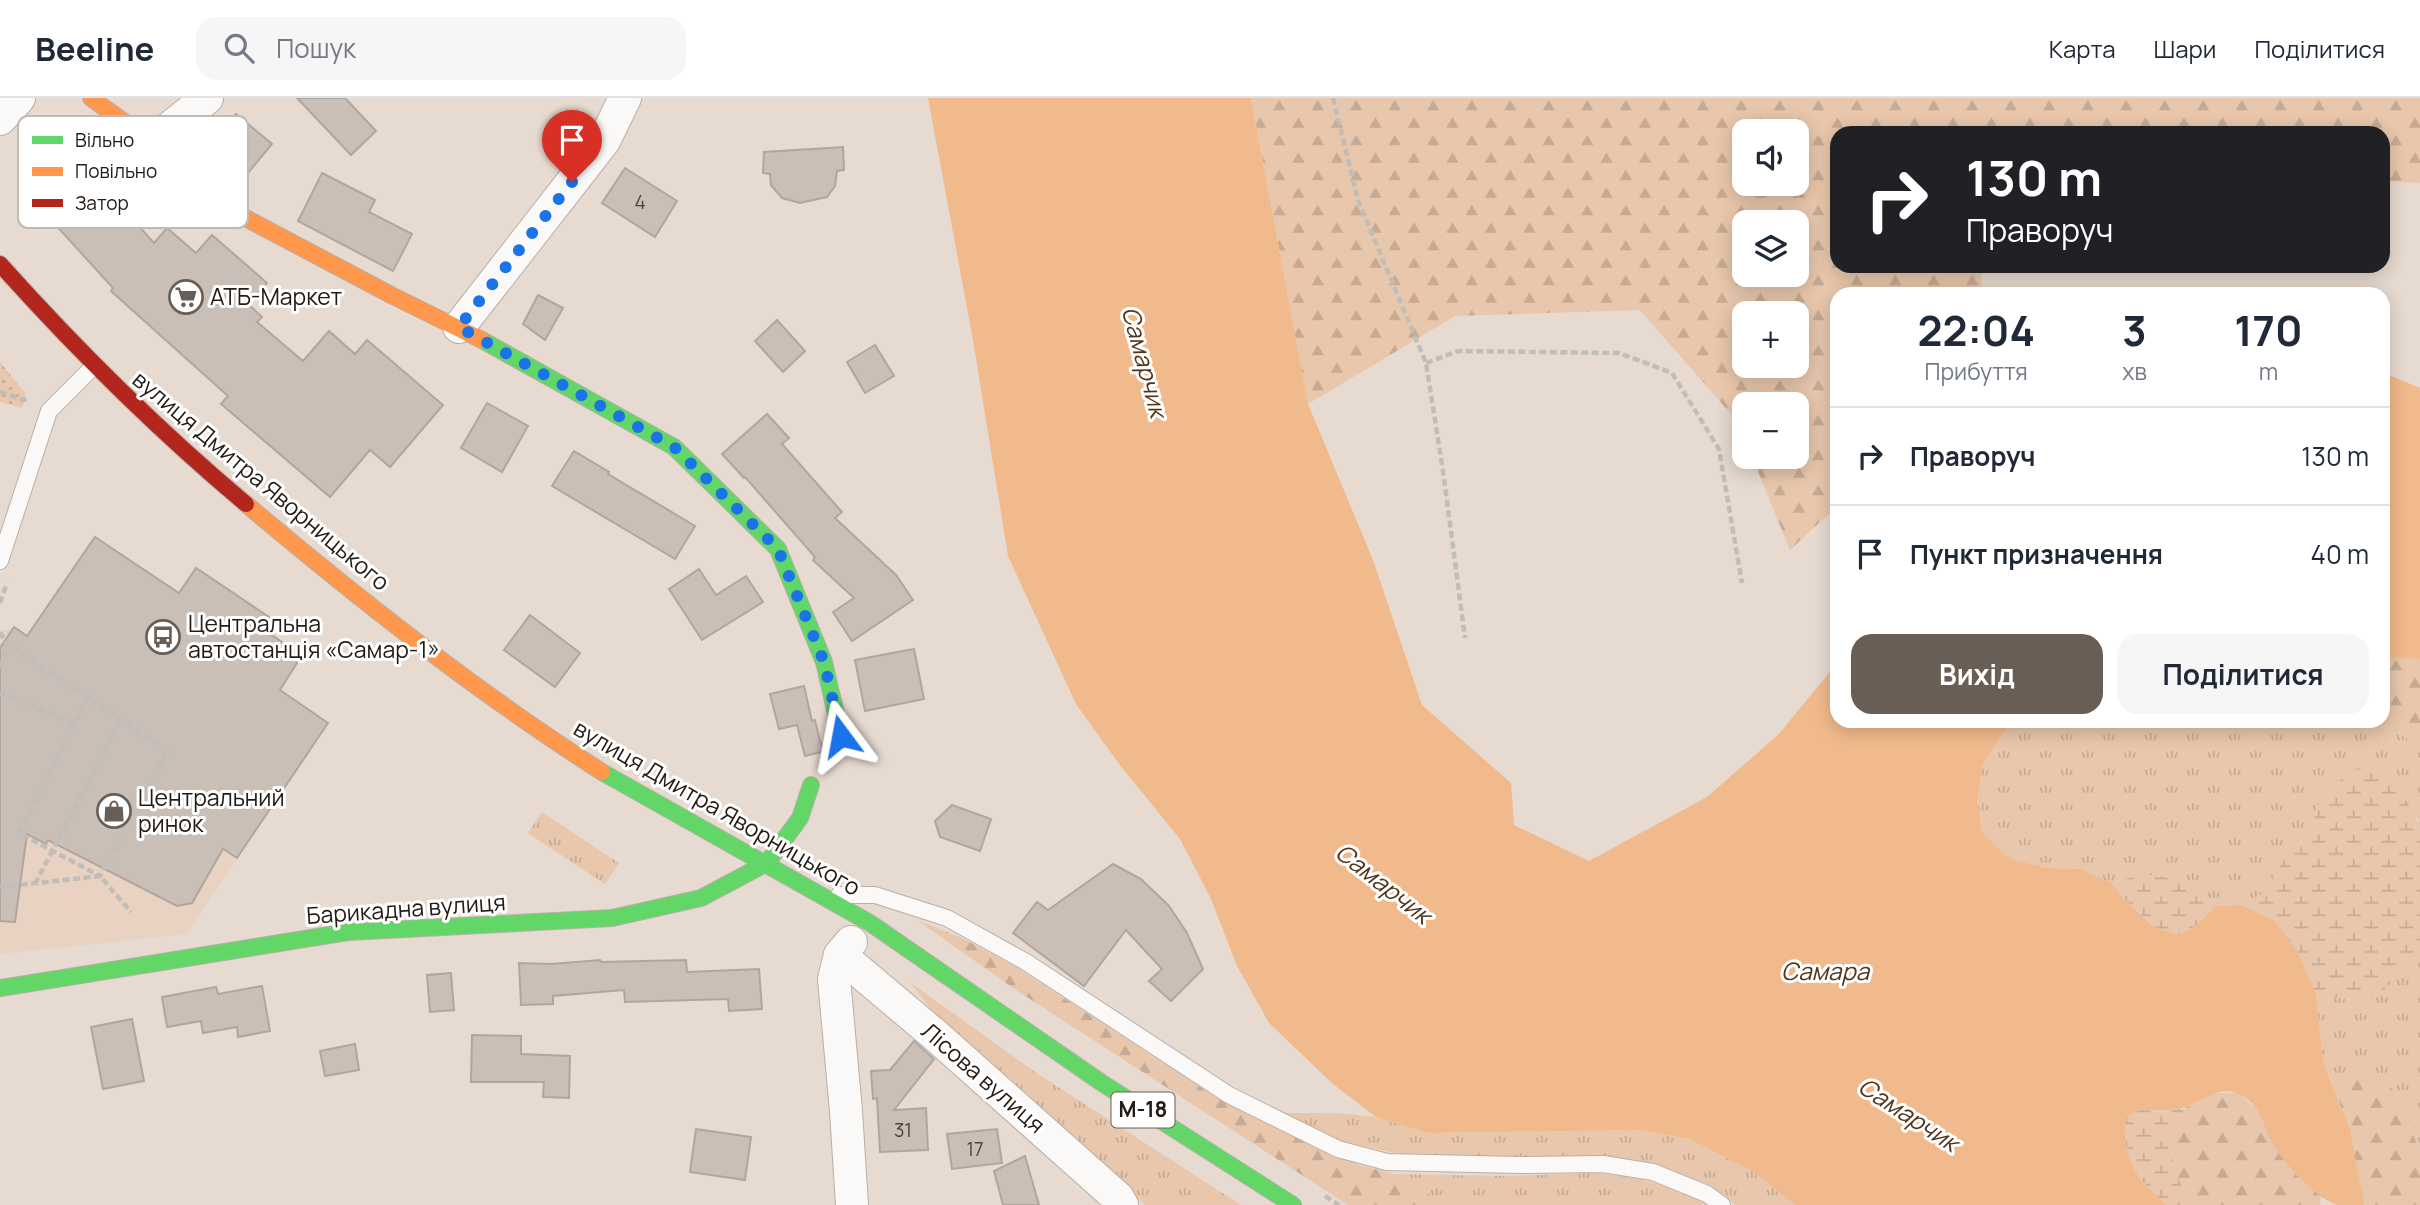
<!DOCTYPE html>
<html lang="uk">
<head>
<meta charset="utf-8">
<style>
	:root { --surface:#fff; --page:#f6f6f7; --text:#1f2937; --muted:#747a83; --line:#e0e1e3; --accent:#685e56 }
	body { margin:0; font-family:Manrope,sans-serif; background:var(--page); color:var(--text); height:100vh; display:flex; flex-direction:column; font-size:26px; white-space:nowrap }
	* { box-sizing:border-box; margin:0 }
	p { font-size:23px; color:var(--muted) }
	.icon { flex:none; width:38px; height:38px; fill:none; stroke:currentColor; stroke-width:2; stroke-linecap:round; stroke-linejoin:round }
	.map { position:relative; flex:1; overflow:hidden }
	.sheet { position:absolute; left:1830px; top:189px; width:560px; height:441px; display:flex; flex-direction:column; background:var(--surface); border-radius:21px; box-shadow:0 4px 18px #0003 }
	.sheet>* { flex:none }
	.guide { position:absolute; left:1830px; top:28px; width:560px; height:147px; border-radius:21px; box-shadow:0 4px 18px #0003; background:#202124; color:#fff; overflow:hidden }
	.fabs { position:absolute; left:1732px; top:21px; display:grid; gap:14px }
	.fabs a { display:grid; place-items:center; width:77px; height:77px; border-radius:14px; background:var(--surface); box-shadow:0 4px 18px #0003; font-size:35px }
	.pin { position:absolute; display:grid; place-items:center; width:60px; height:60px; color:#fff; margin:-72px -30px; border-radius:50% 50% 50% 0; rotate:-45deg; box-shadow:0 0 7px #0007 }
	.pin .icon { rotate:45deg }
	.me { position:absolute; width:77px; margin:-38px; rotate:347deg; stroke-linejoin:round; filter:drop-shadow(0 0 5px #0008) }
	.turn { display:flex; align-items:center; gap:24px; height:147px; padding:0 21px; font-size:32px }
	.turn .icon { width:91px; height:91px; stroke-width:2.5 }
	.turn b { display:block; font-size:49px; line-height:60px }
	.eta { display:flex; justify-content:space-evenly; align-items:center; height:119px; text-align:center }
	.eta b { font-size:42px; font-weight:700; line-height:49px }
	.cta { display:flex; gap:14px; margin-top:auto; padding:14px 21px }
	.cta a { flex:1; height:80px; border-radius:21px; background:var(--accent); color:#fff; font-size:28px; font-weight:700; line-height:80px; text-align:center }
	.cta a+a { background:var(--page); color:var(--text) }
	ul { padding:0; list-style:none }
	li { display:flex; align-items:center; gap:21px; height:98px; padding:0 21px; border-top:2px solid var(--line) }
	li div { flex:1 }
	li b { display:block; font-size:26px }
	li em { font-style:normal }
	header { display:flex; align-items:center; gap:42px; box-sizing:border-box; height:98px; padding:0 35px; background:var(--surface); border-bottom:2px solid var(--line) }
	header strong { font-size:33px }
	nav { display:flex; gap:38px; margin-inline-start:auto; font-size:24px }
	.search { width:490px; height:63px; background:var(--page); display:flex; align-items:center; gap:18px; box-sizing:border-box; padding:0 24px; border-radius:21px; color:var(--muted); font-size:26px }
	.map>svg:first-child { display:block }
	.built { fill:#e9d2c1 }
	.grass { fill:url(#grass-tufts) }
	.forest { fill:url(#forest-firs); fill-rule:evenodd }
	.wetland { fill:url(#wetland-marsh) }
	.park { fill:url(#park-dots) }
	.water { fill:#f1ba8c }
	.building { fill:#c9bfb7; stroke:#b1a69e; stroke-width:2 }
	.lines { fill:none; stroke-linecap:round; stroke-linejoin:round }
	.lane-casing { stroke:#b8afa7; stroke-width:18 }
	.street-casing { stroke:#b8afa7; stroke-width:34 }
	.fast-casing { stroke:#b8afa7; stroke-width:18 }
	.slow-casing { stroke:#b8afa7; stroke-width:18 }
	.jam-casing { stroke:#b8afa7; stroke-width:18 }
	.path { stroke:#c1bdb9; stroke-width:4.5; stroke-dasharray:7 3.5; stroke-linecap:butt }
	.lane { stroke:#fbf9f8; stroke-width:16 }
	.street { stroke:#fbf9f8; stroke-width:32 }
	.fast { stroke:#63d668; stroke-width:16 }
	.slow { stroke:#ff974d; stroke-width:16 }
	.jam { stroke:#b3261e; stroke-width:16 }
	.route { stroke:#1a73e8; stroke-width:12; stroke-dasharray:0 21.6 }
	.labels { text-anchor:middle; stroke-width:6; stroke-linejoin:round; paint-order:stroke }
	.number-label { font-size:19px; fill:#4c443d }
	.shield { fill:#fff; stroke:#655f5a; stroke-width:2 }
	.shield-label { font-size:21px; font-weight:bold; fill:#231b14 }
	.poi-label { font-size:23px; fill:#231b14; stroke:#fff; text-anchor:start }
	.street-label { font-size:23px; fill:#231b14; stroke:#fff }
	.water-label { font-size:24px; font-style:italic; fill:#53351b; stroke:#fff }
	.key { fill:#fff; stroke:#bdbbb8; stroke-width:2 }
	.key-label { font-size:19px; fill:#231b14 }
</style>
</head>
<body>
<header>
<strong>Beeline</strong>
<div class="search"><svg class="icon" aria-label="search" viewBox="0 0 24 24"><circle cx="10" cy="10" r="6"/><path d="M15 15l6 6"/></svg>Пошук</div>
<nav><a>Карта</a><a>Шари</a><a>Поділитися</a></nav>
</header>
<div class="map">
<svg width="2420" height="1107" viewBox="0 0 2420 1107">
	<defs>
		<pattern id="grass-tufts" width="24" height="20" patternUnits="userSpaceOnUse" patternTransform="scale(1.75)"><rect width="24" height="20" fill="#e8c7ac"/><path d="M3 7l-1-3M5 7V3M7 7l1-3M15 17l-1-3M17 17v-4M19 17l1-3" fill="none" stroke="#c7aa93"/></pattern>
		<pattern id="forest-firs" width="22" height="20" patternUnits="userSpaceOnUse" patternTransform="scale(1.75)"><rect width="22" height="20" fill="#e8c7ac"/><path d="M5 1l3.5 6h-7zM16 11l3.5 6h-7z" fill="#c7aa93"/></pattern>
		<pattern id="wetland-marsh" width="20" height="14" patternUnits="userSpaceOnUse" patternTransform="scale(1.75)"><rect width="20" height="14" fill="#e8c7ac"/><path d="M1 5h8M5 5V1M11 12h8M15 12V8" fill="none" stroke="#c7aa93"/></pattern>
		<pattern id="park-dots" width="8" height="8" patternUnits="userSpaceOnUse" patternTransform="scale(1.75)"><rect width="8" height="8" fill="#e8c7ac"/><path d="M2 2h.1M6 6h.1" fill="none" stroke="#c7aa93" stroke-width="1.8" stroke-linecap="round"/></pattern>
	</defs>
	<rect width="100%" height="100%" fill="#e7dad0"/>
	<polygon class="built" points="14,529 194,649 209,741 237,760 186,836 0,856 0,534"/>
	<g class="grass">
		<polygon points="2018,623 2372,623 2390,629 2420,649 2420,728 2417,719 2322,699 2307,737 2284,761 2264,795 2241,807 2216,808 2183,782 2144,776 2111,785 2080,771 2047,770 2008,760 1982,734 1977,702 1983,666 2004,633"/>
		<polygon points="542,714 619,765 605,786 528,735"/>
		<polygon points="2420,843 2420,1053 2411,1033 2343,986 2339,1002 2323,963 2316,896 2352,902 2402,874"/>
		<polygon points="911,885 1038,976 1241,1107 1145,1107 950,937"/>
		<polygon points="1284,1015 1336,1015 1376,1019 1428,1035 1641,1032 1689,1041 1752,1073 1795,1107 1735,1107 1707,1086 1654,1066 1595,1059 1488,1059 1399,1056 1337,1042"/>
		<path d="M1597,1075C1635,1080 1676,1085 1708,1107H1451L1440,1103L1395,1076L1507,1078Z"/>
	</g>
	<g class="forest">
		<path d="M1251,0H2420V85L2384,83V35H1838V168H1981L1982,196H1838L1837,408L1790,452L1752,359H1797V306H1745V341L1737,323L1640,212L1455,218L1308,306ZM1745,33H1797V86H1745ZM1745,124H1797V177H1745ZM1745,215H1797V268H1745Z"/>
		<polygon points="2384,560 2420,561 2420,649 2390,629 2372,623 2384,623"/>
		<polygon points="917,822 964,841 1013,867 1217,1000 1294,1039 1359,1067 1395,1076 1440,1103 1451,1107 1348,1107 1013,890"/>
		<polygon points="2358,975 2379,978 2401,1000 2411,1032 2420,1053 2420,1107 2364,1107 2339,1002 2343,986"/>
		<polygon points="2215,995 2237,995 2259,1012 2272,1044 2297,1077 2321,1097 2320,1107 2191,1107 2176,1076 2170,1042 2185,1010"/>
	</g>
	<g class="wetland">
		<polygon points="2375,669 2396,684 2420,728 2420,843 2402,874 2382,894 2352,902 2316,896 2297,852 2274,822 2241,807 2264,795 2284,761 2307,737 2322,699 2353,671"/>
		<polygon points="2144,776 2183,782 2216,808 2197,827 2178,837 2152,828 2131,808 2111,785"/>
		<path d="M2185,1010L2170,1042L2176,1076L2191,1107H2166C2135,1077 2122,1064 2126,1019L2140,1011L2160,1014Z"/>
	</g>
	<polygon class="park" points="0,264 26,296 22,310 0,304"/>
	<g class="water">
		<path d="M928,0H1251L1308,306L1373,462L1422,607L1511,685L1514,727L1589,763L1707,699L1779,636L1837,565L1838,623H2018L2004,633L1983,666L1977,702L1982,734L2008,760L2047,770L2080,771L2111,785L2131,808L2152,828L2178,837L2197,827L2216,808L2241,807L2274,822L2297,852L2316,896L2323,963L2350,1032L2364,1107C2356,1107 2344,1107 2337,1107C2315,1100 2281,1062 2271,1043C2262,1024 2261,1006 2238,996C2218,986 2200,1006 2182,1010C2167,1014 2155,1013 2140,1011L2126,1019C2122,1064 2135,1077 2166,1107H1795L1752,1073L1689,1041L1641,1032L1428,1035L1376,1019L1333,986L1269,925L1237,868L1211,801L1180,741L1119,666L1076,606L1008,458L973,242Z"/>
		<polygon points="2384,275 2420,290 2420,561 2384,560"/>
	</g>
	<g class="building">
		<polygon points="297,0 345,0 376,33 351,57"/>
		<polygon points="236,16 272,46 238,87 201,57"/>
		<polygon points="843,49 844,72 837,73 835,88 827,99 800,105 782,100 771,87 770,76 763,75 764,54"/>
		<polygon points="625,70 677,103 655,139 602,105"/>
		<polygon points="87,71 154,145 167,130 196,155 212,137 267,185 248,206 262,219 257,224 303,263 329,233 355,256 367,242 443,307 390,369 370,352 330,399 221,306 228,298 111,193 113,190 42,112"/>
		<polygon points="322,75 375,102 369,114 412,136 393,173 298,123"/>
		<polygon points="538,197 563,210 545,242 523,226"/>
		<polygon points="777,222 805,253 783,274 755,243"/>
		<polygon points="875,247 894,278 865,295 847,264"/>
		<polygon points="487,305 528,328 502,374 461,350"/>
		<polygon points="767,316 789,340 782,346 842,414 835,420 896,477 913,502 852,543 833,514 854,500 813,462 815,459 745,379 744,380 722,356"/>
		<polygon points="574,353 609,374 608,376 695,428 675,461 552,388"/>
		<polygon points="95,439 179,495 196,470 272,521 264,532 302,557 280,592 328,625 237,760 223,751 192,805 177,808 48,742 46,746 27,736 15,824 0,823 0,550 14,529 27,538"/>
		<polygon points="699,471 716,497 746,478 763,504 702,542 669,491"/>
		<polygon points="530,517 580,555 555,589 504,552"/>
		<polygon points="914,551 924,601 865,613 855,562"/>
		<polygon points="804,588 812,623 815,622 820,643 825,653 805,658 797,627 779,631 770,596"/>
		<polygon points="952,707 991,721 980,753 940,739 935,723"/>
		<polygon points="1113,766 1141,781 1169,808 1187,835 1203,871 1171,903 1149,883 1162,871 1126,832 1084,888 1013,835 1037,804 1048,812"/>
		<polygon points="600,862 601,864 686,862 687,874 759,871 762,911 729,913 728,901 625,904 624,892 553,898 553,906 521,907 519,865 551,866"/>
		<polygon points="451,875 454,912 430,914 427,877"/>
		<polygon points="262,888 270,933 238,939 237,929 203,935 201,923 167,929 162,899 216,889 218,896"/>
		<polygon points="132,921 144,983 103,991 91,929"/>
		<polygon points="472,937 521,938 521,956 570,958 569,1000 543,999 544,984 471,984"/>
		<polygon points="914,943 934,961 894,1012 926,1010 928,1052 880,1054 877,1000 873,1001 871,973 890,972"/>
		<polygon points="355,946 359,972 325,978 320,953"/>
		<polygon points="696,1031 751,1039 745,1082 690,1074"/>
		<polygon points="997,1031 1002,1065 952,1071 947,1036"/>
		<polygon points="1025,1058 1039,1107 1003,1107 994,1073"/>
	</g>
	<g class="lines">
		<g class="lane-casing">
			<g id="lane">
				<polyline points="0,463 49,313 94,268"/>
				<polyline points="839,797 875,797 947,820 1026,864 1229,997 1338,1051 1387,1064 1519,1067 1603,1066 1653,1074 1707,1096 1722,1107"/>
			</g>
		</g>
		<g class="street-casing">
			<g id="street">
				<polyline points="0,21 19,0"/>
				<polyline points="152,44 207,0"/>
				<polyline points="459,229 604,43 625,0"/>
				<polyline points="851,844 840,857 834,881 846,1013 852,1107"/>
				<polyline points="840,857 935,937 1118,1100 1122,1107"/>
			</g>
		</g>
		<g class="fast-casing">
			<g id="fast">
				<polyline points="482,242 674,349 778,451 824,564 841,638"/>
				<polyline points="602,674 870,825 1102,985 1293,1107"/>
				<polyline points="0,890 348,834 612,820 701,800 767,765 800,720 811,687"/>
			</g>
		</g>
		<g class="slow-casing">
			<g id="slow">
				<polyline points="91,0 152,44 238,116 391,197 482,242"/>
				<path d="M246,406C360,502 477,594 602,674"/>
			</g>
		</g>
		<g class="jam-casing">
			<path id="jam" d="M0,166C77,252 158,332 246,406"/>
		</g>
		<g class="path">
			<polyline points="1333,0 1358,102 1426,265 1443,373 1465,540"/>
			<polyline points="1426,265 1458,253 1619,255 1672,275 1719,351 1742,485"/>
			<polyline points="0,294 24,302 29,300"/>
			<polyline points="0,505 7,485"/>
			<polyline points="0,534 7,546 168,653 100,778 19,735 88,600"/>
			<polyline points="0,570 7,546"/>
			<polyline points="0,595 75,625"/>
			<polyline points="35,786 121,622"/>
			<polyline points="0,789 100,778 131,814"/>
			<polyline points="1325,1098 1339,1107"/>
		</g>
		<use href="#lane" class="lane"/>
		<use href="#street" class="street"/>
		<use href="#fast" class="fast"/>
		<use href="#slow" class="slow"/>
		<use href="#jam" class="jam"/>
	</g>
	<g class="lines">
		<polyline class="route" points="572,84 459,229 674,349 778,451 824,564 841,638"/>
	</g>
	<defs>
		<g id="supermarket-ring" transform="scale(1.75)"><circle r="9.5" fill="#fff" stroke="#685e56" stroke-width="1.5"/><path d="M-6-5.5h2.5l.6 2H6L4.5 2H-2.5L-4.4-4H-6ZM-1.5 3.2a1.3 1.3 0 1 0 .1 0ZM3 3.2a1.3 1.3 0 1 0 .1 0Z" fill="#685e56"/></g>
		<g id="bus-ring" transform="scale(1.75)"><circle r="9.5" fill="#fff" stroke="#685e56" stroke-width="1.5"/><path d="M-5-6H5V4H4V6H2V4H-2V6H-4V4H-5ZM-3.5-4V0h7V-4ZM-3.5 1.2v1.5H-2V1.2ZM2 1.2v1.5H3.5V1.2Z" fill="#685e56"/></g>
		<g id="shop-ring" transform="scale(1.75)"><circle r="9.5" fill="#fff" stroke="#685e56" stroke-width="1.5"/><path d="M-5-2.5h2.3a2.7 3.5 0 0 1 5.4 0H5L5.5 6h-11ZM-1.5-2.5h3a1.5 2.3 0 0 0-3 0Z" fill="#685e56"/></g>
	</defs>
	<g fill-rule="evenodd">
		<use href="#supermarket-ring" x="186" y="199"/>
		<use href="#bus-ring" x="163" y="539"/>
		<use href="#shop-ring" x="114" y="713"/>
	</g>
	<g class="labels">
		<g class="number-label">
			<text x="640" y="111">4</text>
			<text x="903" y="1039">31</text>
			<text x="975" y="1058">17</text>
		</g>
		<rect class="shield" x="1111.5" y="994.5" width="63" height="35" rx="5"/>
		<g class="shield-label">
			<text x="1143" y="1019">М-18</text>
		</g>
		<g class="poi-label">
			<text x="210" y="207">АТБ-Маркет</text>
			<text x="188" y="534">Центральна<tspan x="188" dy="26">автостанція «Самар-1»</tspan></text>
			<text x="138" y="708">Центральний<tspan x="138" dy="26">ринок</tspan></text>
		</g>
		<g class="street-label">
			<text transform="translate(261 383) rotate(40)" y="8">вулиця Дмитра Яворницького</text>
			<text transform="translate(717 710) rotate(30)" y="8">вулиця Дмитра Яворницького</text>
			<text transform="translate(406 811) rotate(-4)" y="8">Барикадна вулиця</text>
			<text transform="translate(983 980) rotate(41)" y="8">Лісова вулиця</text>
		</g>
		<g class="water-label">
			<text transform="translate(1144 264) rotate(75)" y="8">Самарчик</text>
			<text transform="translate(1383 786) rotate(38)" y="8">Самарчик</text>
			<text x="1825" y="882">Самара</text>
			<text transform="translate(1908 1017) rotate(33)" y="8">Самарчик</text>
		</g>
	</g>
	<rect x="18" y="18" width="230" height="112" rx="10" class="key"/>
	<rect x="32" y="38" width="31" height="8" fill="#63d668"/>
	<rect x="32" y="69" width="31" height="9" fill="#ff974d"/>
	<rect x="32" y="101" width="31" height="8" fill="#b3261e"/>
	<g class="key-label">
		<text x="75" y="49">Вільно</text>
		<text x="75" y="80">Повільно</text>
		<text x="75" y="112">Затор</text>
	</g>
</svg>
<div class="fabs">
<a><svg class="icon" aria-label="sound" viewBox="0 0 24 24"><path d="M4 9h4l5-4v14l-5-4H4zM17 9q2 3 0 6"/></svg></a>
<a><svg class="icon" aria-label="layers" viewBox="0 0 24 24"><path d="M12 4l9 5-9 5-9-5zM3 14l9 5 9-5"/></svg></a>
<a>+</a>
<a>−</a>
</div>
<div class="pin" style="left:572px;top:84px;background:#d93025"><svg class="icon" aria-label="arrive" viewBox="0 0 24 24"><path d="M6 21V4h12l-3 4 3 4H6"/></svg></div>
<svg class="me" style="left:841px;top:638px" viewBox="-20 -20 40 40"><path d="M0-17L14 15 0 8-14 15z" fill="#1a73e8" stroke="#fff" stroke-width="4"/></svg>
<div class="guide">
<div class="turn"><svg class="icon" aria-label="right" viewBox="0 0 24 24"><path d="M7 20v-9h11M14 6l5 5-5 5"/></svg><div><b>130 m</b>Праворуч</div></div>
</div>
<section class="sheet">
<div class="eta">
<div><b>22:04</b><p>Прибуття</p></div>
<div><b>3</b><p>хв</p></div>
<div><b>170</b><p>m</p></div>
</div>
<ul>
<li><svg class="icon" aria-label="right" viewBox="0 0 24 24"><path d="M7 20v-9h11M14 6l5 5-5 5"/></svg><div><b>Праворуч</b></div><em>130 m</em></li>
<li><svg class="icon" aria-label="arrive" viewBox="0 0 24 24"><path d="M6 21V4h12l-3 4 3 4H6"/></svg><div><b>Пункт призначення</b></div><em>40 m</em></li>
</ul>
<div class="cta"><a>Вихід</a><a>Поділитися</a></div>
</section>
</div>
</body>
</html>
